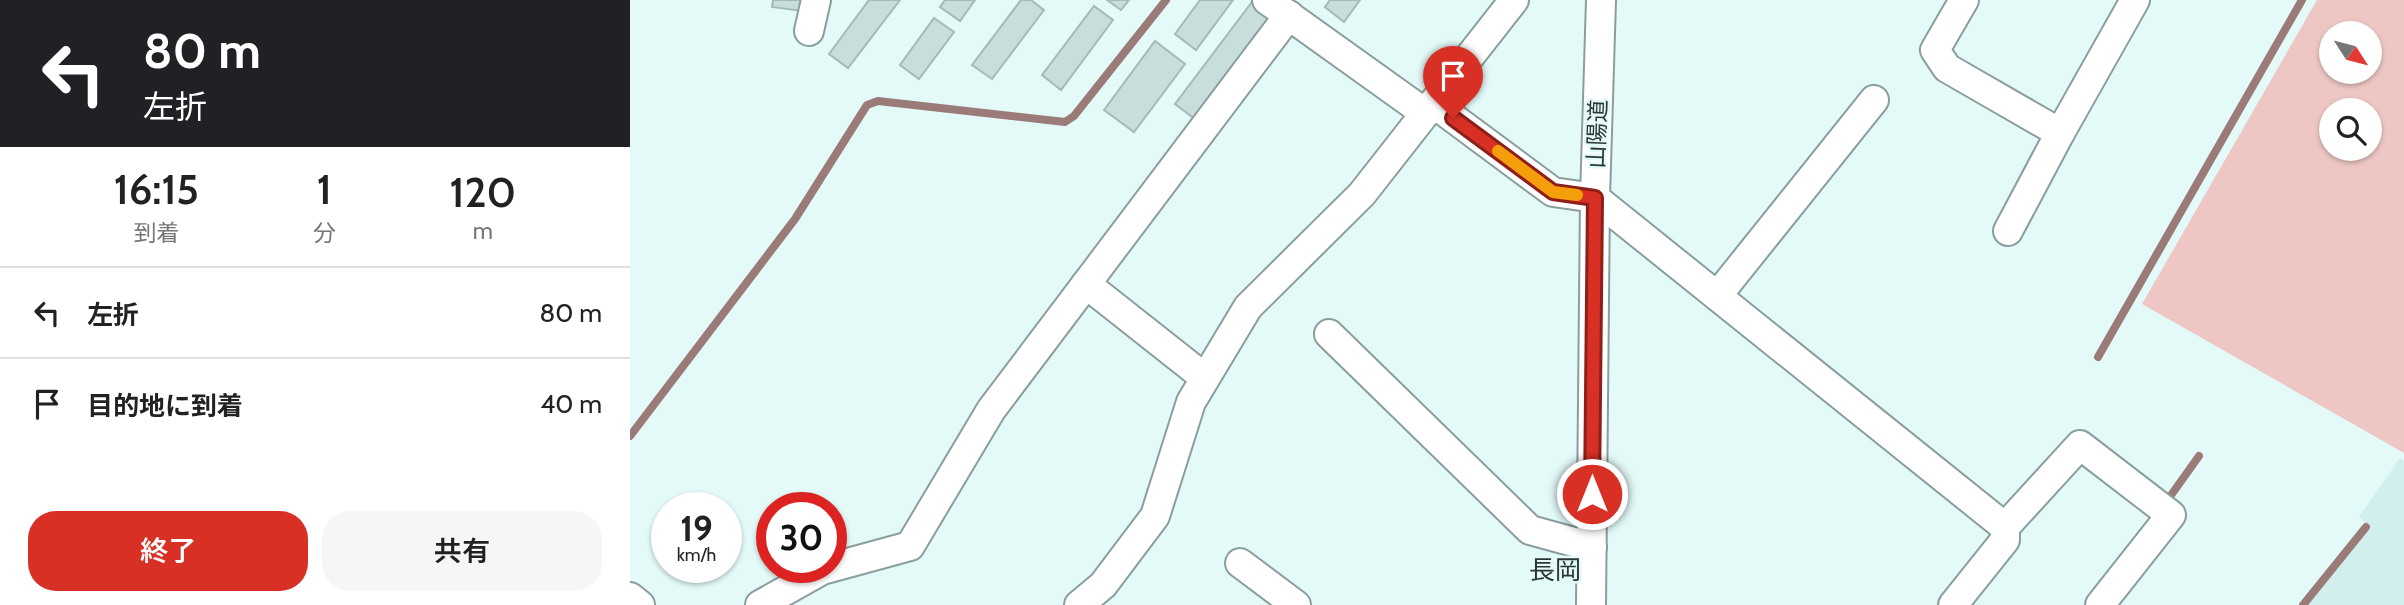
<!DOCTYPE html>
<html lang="ja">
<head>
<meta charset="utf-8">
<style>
	:root { --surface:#fff; --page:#f6f6f6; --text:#222; --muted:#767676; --line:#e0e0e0; --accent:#d93025 }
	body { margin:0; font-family:Cabin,"Noto Sans JP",sans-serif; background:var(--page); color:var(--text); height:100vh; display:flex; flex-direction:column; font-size:26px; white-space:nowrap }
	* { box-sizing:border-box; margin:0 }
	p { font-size:23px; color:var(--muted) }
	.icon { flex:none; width:38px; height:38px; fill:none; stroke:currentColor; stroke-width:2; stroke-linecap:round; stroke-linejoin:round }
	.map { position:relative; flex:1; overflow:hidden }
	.side { display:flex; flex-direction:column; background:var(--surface); width:630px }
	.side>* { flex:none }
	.banner { background:#202124; color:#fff; overflow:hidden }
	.needle { width:46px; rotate:126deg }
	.controls { position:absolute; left:1689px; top:21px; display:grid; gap:14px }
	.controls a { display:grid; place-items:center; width:63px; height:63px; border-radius:50%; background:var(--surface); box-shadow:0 2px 5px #0004; font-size:35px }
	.speed { position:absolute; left:21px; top:492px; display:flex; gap:14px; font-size:35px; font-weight:700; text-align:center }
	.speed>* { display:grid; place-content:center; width:91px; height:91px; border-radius:50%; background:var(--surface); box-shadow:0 2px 5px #0004; line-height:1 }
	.speed small { font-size:18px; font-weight:400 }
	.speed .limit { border:10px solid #d22; background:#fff; color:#111 }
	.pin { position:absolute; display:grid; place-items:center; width:60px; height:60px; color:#fff; margin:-72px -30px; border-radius:50% 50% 50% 0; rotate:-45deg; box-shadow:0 0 7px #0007 }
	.pin .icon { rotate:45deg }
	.me { position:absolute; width:77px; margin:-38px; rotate:0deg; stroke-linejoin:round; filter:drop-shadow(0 0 5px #0008) }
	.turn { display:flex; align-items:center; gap:24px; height:147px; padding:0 28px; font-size:32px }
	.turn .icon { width:91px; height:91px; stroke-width:2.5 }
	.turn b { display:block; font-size:49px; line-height:60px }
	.eta { display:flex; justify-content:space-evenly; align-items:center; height:119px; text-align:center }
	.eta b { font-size:42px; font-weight:600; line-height:49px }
	.button { display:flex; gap:14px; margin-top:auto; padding:14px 28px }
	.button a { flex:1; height:80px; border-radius:28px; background:var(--accent); color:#fff; font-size:28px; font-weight:600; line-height:80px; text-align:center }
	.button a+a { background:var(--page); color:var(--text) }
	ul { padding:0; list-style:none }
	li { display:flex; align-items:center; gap:21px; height:91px; padding:0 28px; border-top:2px solid var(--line) }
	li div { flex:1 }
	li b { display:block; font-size:26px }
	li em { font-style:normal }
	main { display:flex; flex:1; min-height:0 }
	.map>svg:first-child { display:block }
	.built { fill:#d0efed }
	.green { fill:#eec7c4; fill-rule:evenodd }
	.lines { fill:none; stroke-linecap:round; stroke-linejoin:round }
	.stream { stroke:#9b7b78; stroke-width:8 }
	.building { fill:#c8dedd; stroke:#a4bab9; stroke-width:2 }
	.minor-casing { stroke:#8a9e9d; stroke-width:32 }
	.minor { stroke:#fff; stroke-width:28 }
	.route-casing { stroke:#8d1f18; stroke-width:18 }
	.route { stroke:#d93025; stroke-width:12 }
	.slow { stroke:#f59e0b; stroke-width:12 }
	.labels { text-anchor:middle; stroke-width:5; stroke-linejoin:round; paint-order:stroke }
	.street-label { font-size:23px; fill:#2d3636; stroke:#e3faf9 }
	.quarter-label { font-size:26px; fill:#2d3636; stroke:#e3faf9 }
</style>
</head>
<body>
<main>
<section class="side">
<div class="banner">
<div class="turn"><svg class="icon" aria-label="left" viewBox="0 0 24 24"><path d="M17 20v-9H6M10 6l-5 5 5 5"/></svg><div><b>80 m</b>左折</div></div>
</div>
<div class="eta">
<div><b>16:15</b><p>到着</p></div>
<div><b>1</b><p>分</p></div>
<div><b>120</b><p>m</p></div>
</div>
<ul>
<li><svg class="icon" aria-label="left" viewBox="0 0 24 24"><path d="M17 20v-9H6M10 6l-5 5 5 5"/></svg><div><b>左折</b></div><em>80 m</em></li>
<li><svg class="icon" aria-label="arrive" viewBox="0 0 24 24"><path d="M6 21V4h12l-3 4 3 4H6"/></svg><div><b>目的地に到着</b></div><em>40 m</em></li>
</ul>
<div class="button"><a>終了</a><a>共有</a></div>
</section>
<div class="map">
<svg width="1774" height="605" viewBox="0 0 1774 605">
	<rect width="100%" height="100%" fill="#e3faf9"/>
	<polygon class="built" points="1770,458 1774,461 1774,605 1678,605 1741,527 1729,517"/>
	<path class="green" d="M1687,0H1774V453L1512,304ZM1701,33H1740V72H1701ZM1701,110H1740V149H1701Z"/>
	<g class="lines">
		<g class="stream">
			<polyline points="1468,357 1672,0"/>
			<polyline points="0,436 165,219 237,105 248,101 435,122 444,116 536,0"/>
			<polyline points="1534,505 1569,456"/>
			<polyline points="1673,605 1736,527"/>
		</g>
	</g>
	<g class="building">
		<polygon points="143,0 174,0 172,11 142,7"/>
		<polygon points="239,0 270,0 218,68 199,54"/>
		<polygon points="315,0 345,0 330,21 310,7"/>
		<polygon points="391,0 401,0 414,10 362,79 342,65"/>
		<polygon points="477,0 499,0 491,10"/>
		<polygon points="570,0 603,0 566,50 545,34"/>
		<polygon points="700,0 730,0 714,22 695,7"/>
		<polygon points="622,2 642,17 565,119 545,104"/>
		<polygon points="464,6 483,20 431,90 412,75"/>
		<polygon points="304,18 324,32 289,79 270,65"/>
		<polygon points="525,41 555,64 504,132 474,110"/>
	</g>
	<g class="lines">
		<g class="minor-casing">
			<g id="minor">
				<polyline points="637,0 795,113"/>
				<polyline points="1334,0 1305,50 1317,68 1430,133"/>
				<polyline points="179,31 186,0"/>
				<polyline points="803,103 923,192 965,198 1375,527 1450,445 1541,515 1470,605"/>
				<polyline points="1378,231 1430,133 1505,0"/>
				<polyline points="456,284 575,378"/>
				<polyline points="1087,296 1244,100"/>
				<polyline points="699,334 900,530 962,547"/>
				<polyline points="610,563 666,605"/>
				<polyline points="0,597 10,605"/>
				<polyline points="130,605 192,570 280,546 361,410 659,15"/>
				<polyline points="449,605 473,585 525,516 561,402 618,307 732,194 884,0"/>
				<polyline points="961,605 965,198 971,0"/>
				<polyline points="1323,605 1375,540 1375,527"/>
			</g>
		</g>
		<use href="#minor" class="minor"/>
	</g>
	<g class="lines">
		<g class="route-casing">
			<polyline id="route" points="823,118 923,192 965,198 962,494"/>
		</g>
		<use href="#route" class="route"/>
		<polyline class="slow" points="868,151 923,192 947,195"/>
	</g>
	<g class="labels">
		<g class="street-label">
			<text transform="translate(967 134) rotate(-88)" y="8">山陽道</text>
		</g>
		<g class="quarter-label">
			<text x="925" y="579">長岡</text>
		</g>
	</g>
</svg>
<div class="controls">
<a><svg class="needle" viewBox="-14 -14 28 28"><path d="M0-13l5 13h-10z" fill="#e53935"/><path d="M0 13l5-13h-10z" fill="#767676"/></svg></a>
<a><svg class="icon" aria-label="search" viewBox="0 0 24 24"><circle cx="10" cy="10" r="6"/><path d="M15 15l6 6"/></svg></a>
</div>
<div class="speed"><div>19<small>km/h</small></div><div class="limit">30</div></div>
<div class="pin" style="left:823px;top:118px;background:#d93025"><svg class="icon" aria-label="arrive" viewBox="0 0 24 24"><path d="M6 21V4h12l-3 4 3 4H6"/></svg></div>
<svg class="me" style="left:962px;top:494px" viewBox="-20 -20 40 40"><circle r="17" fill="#d93025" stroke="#fff" stroke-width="3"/><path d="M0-11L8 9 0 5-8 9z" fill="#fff"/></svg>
</div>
</main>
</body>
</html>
